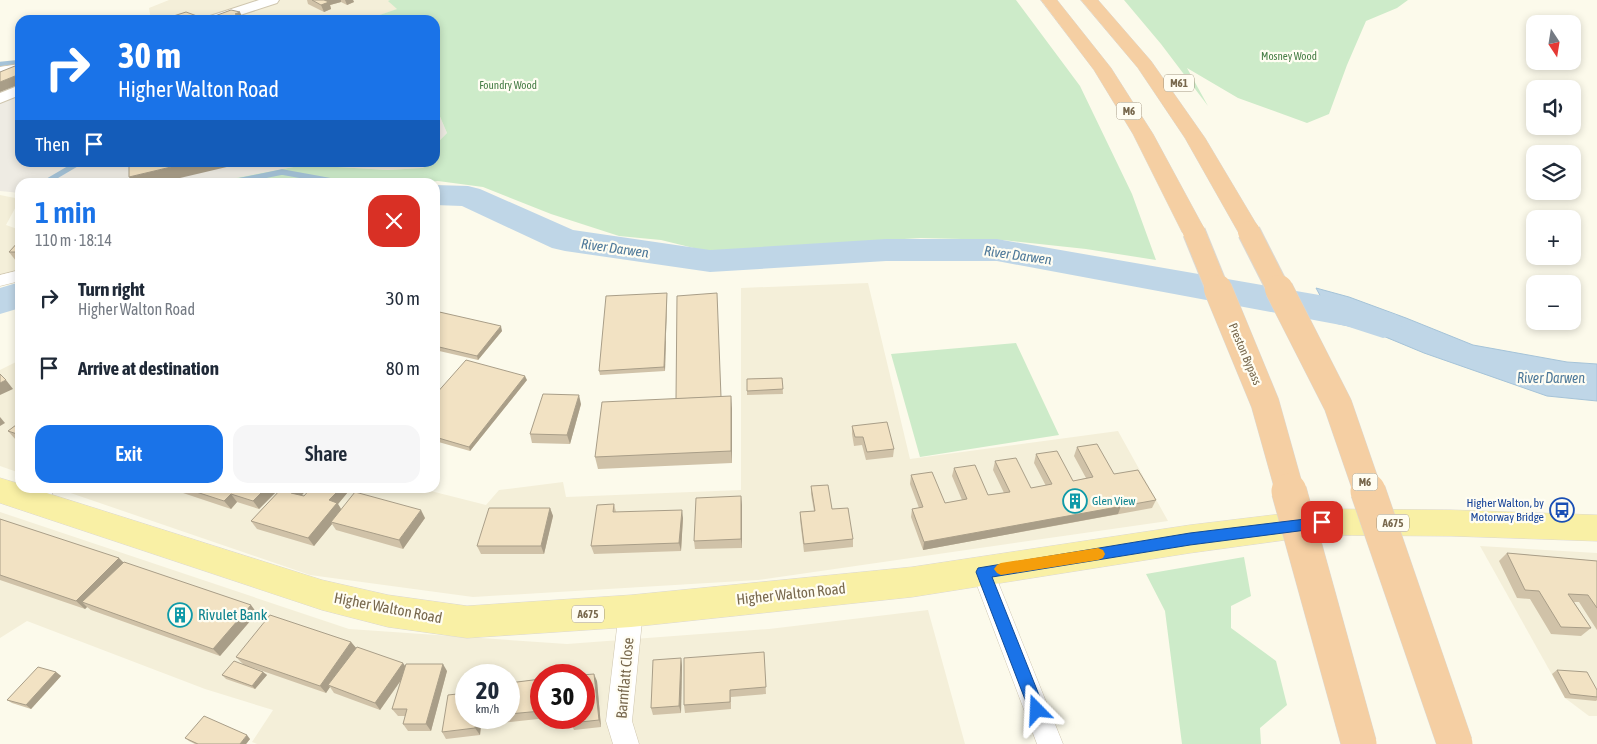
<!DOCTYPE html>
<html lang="en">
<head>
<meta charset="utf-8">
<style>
	:root { --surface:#fff; --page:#f6f6f7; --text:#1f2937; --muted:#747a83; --accent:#1a73e8 }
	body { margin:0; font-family:"Asap Condensed",sans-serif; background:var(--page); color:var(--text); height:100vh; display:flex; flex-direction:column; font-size:19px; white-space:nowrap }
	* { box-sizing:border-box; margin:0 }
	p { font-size:16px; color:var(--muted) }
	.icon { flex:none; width:28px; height:28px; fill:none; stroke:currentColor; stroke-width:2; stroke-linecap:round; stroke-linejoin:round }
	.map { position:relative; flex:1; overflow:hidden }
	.details { position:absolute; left:15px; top:178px; width:425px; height:315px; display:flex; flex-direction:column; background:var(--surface); border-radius:15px; box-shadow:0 2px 8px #0003 }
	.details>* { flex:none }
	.banner { position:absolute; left:15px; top:15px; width:425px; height:152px; border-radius:15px; box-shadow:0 2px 8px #0003; background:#1a73e8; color:#fff; overflow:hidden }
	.needle { width:32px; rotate:168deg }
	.controls { position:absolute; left:1526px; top:15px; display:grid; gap:10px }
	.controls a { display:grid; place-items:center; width:55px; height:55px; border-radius:10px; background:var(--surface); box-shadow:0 2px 8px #0003; font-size:25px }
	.speed { position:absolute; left:455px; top:664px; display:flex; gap:10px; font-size:25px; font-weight:700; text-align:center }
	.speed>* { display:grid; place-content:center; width:65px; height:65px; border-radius:50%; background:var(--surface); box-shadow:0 2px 8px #0003; line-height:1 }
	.speed small { font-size:12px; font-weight:400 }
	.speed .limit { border:8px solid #d22; background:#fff; color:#111 }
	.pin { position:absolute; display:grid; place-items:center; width:42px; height:42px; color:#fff; margin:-21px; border-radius:10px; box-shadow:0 2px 8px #0006 }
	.me { position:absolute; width:55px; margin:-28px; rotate:339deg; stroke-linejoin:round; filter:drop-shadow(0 0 4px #0008) }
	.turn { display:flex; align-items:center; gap:18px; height:105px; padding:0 20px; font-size:22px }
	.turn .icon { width:65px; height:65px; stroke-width:2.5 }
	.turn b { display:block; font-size:35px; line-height:42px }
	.then { display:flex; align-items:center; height:48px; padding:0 20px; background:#0003; gap:10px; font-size:19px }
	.round { display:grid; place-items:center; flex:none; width:52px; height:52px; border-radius:15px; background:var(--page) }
	.headline { display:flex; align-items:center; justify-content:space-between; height:85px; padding:0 20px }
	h1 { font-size:30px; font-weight:600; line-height:38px; color:var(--accent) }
	.primary-button { display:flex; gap:10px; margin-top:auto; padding:10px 20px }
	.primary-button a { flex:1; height:58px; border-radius:15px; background:var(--accent); color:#fff; font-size:20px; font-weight:600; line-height:58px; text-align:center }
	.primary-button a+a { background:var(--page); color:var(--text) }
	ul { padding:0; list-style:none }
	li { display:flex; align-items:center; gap:15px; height:70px; padding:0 20px }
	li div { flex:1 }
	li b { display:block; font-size:19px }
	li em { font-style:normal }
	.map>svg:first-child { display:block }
	.residential { fill:#f4efd9; fill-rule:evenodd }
	.industrial { fill:#eeebe3 }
	.green { fill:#cdebc9 }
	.water { fill:#bfd6e7; stroke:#a5c3d8 }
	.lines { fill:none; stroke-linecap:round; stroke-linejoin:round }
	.stream-far1 { stroke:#a5c3d8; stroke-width:4.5 }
	.stream { stroke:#a5c3d8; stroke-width:5.5 }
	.river { fill:#bfd6e7; fill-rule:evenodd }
	.minor-casing { stroke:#cfc6af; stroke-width:1 }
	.tertiary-casing { stroke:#cfc6af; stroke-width:2 }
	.primary-casing { stroke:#dcd8d1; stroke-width:1 }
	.motorway-casing { stroke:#dcd8d1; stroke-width:1 }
	.minor { fill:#fff; fill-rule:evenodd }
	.tertiary { fill:#fff; fill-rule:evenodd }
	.primary { fill:#f9f0a5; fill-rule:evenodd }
	.motorway { fill:#f5cfa3; fill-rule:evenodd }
	.motorway-bridge-far2-casing { stroke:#dcd8d1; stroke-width:24; stroke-linecap:butt }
	.motorway-bridge-far1-casing { stroke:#dcd8d1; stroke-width:29; stroke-linecap:butt }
	.motorway-bridge-casing { stroke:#dcd8d1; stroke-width:36; stroke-linecap:butt }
	.motorway-bridge-far2 { stroke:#f5cfa3; stroke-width:22 }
	.motorway-bridge-far1 { stroke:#f5cfa3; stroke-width:28 }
	.motorway-bridge { stroke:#f5cfa3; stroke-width:35 }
	.wall { fill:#d0c2a8 }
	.shaded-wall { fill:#a99e88 }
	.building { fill:#f2e2c3; stroke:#a99e88 }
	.route { fill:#1a73e8; stroke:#114b97 }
	.slow { fill:#f59e0b }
	.labels { text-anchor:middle; stroke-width:4.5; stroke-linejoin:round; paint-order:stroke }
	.far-park-label { font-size:11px; fill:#467d45; stroke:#fffdf2 }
	.shield { fill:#fffdf2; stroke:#a0957e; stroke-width:1 }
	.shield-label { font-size:11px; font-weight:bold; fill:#78684d }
	.street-label { font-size:12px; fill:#78684d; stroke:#fffdf2 }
	.culture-label { font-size:12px; fill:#0d838f; stroke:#fffdf2; text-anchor:start }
	.transit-label { font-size:12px; fill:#164399; stroke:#fffdf2; text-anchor:end }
	.water-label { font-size:14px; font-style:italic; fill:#4d7899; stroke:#fffdf2 }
	.near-street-label { font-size:15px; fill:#78684d; stroke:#fffdf2 }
	.near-culture-label { font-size:15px; fill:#0d838f; stroke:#fffdf2; text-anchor:start }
</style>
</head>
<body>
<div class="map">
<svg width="1597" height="744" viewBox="0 0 1597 744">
	<rect width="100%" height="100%" fill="#fcfaeb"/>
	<g class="residential">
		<polygon points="169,0 390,0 389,1 398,9 365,20 151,20 149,8"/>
		<polygon points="0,195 20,199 6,225 20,230 20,271 0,276"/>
		<polygon points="868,283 910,459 1118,431 1168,521 758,580 473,597 310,575 56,488 419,488 486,505 499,490 563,482 566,497 741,490 741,288"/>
		<polygon points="20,360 20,473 0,466 0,370"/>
		<path d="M0,512L349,629L567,644L769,629L928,610L965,744H257L252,742L273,710L205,689L27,621L0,638ZM466,675H509V718H466ZM541,675H584V718H541Z"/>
		<polygon points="1480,546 1597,553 1597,716 1589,716 1565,698"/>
	</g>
	<g class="industrial">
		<polygon points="20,95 20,162 435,162 435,159 438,162 422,168 388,170 304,165 215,182 20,182 20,193 0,191 0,103"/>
		<polygon points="435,105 447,133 435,145"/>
	</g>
	<g class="green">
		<polygon points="390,0 1016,0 1080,86 1132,194 1156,260 1086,249 1003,240 921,238 706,251 661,240 619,236 551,214 483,187 438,181 428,182 215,182 304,165 388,170 422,168 437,162 435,159 435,145 447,133 435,105 435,20 365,20 397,9 388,1"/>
		<polygon points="1124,0 1408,0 1397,8 1366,21 1347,65 1329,114 1307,123 1238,98 1187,68 1208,106 1161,44"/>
		<polygon points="1016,343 1059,435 920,457 891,354"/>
		<polygon points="1244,557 1251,596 1231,606 1231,628 1276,661 1287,705 1260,728 1261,744 1182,744 1165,611 1146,574"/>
	</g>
	<polygon class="water" points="1316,288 1349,297 1406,318 1473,345 1567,362 1597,364 1597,401 1547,396 1424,353 1371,331 1335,323"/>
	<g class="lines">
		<polyline class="stream-far1" points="0,64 20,62"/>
		<g class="stream">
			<polyline points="46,182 80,162"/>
			<polyline points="233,182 282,172 337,182"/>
		</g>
		<g class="river">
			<polygon points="435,185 468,186 480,189 573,230 710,250 886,239 997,239 1354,301 1397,315 1403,325 1397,335 1383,338 1346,326 997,261 886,261 710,272 565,251 552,248 462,206 435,205"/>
			<polygon points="20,282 20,308 0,314 0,288"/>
		</g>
		<g class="minor-casing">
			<g id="minor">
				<polygon points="20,64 20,72 0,75 0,67"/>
				<polygon points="20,270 20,281 0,286 0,275"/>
				<path d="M31,488H56C49,500 37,511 23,506L20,500L23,494Z"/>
				<polygon points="983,562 991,565 994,572 1063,744 1037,744 972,572 975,565"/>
				<polygon points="631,600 639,603 643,611 632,721 639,744 613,744 606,721 619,611 623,603"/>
			</g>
		</g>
		<g class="tertiary-casing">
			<g id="tertiary">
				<polygon points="259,0 279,0 277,3 225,20 205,20 207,17"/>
				<polygon points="20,85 20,95 0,103 0,93"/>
			</g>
		</g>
		<g class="primary-casing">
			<polygon id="primary" points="0,478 20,484 20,488 31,488 322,580 388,595 467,606 631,595 912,567 1190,525 1322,509 1451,510 1597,515 1597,541 1451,536 1322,535 1190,553 912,597 631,627 467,638 388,627 322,610 0,503"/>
		</g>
		<g class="motorway-casing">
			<g id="motorway">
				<polygon points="1041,0 1057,0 1111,68 1153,134 1206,232 1202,237 1194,239 1186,237 1182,232 1133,134 1094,70"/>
				<polygon points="1081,0 1098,0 1151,61 1205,138 1261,232 1257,237 1249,239 1241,237 1185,138 1138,68"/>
			</g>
		</g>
		<use href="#minor" class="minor"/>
		<use href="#tertiary" class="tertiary"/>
		<use href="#primary" class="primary"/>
		<use href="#motorway" class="motorway"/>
		<g class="motorway-bridge-far2-casing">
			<g id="motorway-bridge-far2">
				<polyline points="1194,232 1218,291"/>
				<polyline points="1249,232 1279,291"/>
			</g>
		</g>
		<g class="motorway-bridge-far1-casing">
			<g id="motorway-bridge-far1">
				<polyline points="1218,289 1265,403 1290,492"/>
				<polyline points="1279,289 1338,405 1368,492"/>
			</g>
		</g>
		<g class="motorway-bridge-casing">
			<g id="motorway-bridge">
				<polyline points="1289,491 1359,744"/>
				<polyline points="1368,491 1455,744"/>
			</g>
		</g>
		<use href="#motorway-bridge-far2" class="motorway-bridge-far2"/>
		<use href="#motorway-bridge-far1" class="motorway-bridge-far1"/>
		<use href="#motorway-bridge" class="motorway-bridge"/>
	</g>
	<g class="wall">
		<polygon points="307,0 353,0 354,2 347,5 341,2 330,5 331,9 324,12 308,4"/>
		<polygon points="20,240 20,260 16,261 9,252"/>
		<polygon points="667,293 667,297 665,371 600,375 599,371"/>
		<polygon points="435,311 502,331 478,360 435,350"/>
		<polygon points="782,378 783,394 747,395 747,379"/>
		<polygon points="527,380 470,451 435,441 435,395"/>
		<polygon points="722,397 732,409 732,463 598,469 595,457"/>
		<polygon points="581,404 570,444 532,443 530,434"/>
		<polygon points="20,422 20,441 16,440 8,431"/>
		<polygon points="852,426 894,449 893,457 866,460 862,445 854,446 852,434"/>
		<polygon points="1077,447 1114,474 1156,500 1152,508 923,550 911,517 912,509 919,508 910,484 911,475 945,503 962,500 952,476 954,468 988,495 1004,493 993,470 995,461 1031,488 1046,486 1034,463 1036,454 1073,481 1086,478 1074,456"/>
		<polygon points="811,486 832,509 853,539 853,547 804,552 800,520 800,512 814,511 811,494"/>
		<polygon points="174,488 280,488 259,509 237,502 231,509 177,491"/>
		<polygon points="282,488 308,488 302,495 304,496 348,492 338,504 342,510 425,518 403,549 336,530 332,524 314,546 257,529 251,521"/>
		<polygon points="741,496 742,548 695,549 694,541"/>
		<polygon points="614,504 616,512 683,518 681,551 594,554 591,546"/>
		<polygon points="550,508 553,516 544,554 481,554 477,546"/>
		<polygon points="0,519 123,562 257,613 220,656 91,610 87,607 85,609 0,580"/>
		<polygon points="1507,553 1597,561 1597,630 1579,602 1574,602 1591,628 1581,636 1551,634 1530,599 1517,598 1499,561"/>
		<polygon points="351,642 356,648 406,667 447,671 431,731 408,731 403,724 405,716 398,716 392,709 402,679 380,710 334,693 330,687 326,693 248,666 263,672 267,675 255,689 226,679 222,675 243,664 236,657"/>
		<polygon points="764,652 766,694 731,697 731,709 685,713 684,705"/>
		<polygon points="681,658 682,666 681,713 653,715 651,708"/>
		<polygon points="1557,670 1597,690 1597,700 1596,701 1565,698 1552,674"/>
		<polygon points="56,672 61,676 31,709 12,703 7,700"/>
		<polygon points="541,679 541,718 547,718 481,725 480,735 446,739 442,732 466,718 509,718 509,683"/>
		<polygon points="597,681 601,727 574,730 571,723"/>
		<polygon points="185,738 250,739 246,744 195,744 189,741"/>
	</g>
	<g class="shaded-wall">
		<polygon points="324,0 341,0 341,2 330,5 331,9 324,12 321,5"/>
		<polygon points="345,0 353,0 354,2 347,5"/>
		<polygon points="240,12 243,19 241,20 226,20 235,14"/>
		<polygon points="197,16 198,19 185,20"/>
		<polygon points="20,74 20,84 0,92 0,82"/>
		<polygon points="192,162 248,162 163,182 132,182 129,177"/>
		<polygon points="667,293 667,297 665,371 664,367"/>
		<polygon points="501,326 502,331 478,360 477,356"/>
		<polygon points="525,376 527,380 470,451 469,447"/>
		<polygon points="6,380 13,389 0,395 0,383"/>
		<polygon points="579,395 581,404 570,444 567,435"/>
		<polygon points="731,396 732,409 732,463 731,451"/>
		<polygon points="0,417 5,423 0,426"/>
		<polygon points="266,488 280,488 259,509 253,501"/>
		<polygon points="296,488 308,488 297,501 291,493"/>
		<polygon points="341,488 345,488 348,492 338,504 342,511 331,522 332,524 314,546 308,538 329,500"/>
		<polygon points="231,494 237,502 231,509 224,501"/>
		<polygon points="741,496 742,505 742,548 741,539"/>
		<polygon points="1121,506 1118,514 923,550 924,542"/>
		<polygon points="550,508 553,516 544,554 541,546"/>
		<polygon points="421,510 425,518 403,549 399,540"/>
		<polygon points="682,510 683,518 681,551 679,543"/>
		<polygon points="119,558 127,566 82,602 87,607 85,609 76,601"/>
		<polygon points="251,605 257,613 220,656 213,649"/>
		<polygon points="351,642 357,649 328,685 330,687 326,693 320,686"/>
		<polygon points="681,658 682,666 681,713 679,706"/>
		<polygon points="403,663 408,670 380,710 375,703"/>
		<polygon points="443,664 447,671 431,731 426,724"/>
		<polygon points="56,672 61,676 31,709 26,705"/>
		<polygon points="263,672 267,675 255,689 252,686"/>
		<polygon points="594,674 597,681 601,727 599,720"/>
		<polygon points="477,718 481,725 480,735 475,728"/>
		<polygon points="247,735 250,739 246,744 240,744"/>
	</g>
	<g class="building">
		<polygon points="312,0 324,0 329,2 321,5"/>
		<polygon points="231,10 240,12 235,14 239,15 226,20 204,20"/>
		<polygon points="186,12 197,16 185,20 161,20"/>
		<polygon points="20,64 20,74 0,82 0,72"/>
		<polygon points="129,162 192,162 129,177"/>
		<polygon points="20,240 20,252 9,252"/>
		<polygon points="667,293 664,367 599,371 606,296"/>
		<polygon points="717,293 721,397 676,399 677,296"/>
		<polygon points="435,311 501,326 477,356 435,346"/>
		<polygon points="466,360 525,376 469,447 435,437 435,395"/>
		<polygon points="0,374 6,380 0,383"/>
		<polygon points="782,378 783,389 747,391 747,379"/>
		<polygon points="543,394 579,395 567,435 530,434"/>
		<polygon points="731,396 731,451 595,457 602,402"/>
		<polygon points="20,422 20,435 8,431"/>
		<polygon points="887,422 894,449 867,452 863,437 855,437 852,426"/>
		<polygon points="1097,444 1114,474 1138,470 1156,500 924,542 912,509 923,507 911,475 932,472 945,503 967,499 954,468 975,465 988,495 1010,492 995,461 1016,458 1031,488 1052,484 1036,454 1057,451 1073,481 1093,477 1077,447"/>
		<polygon points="828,485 832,509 848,508 853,539 804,544 800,512 815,511 811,486"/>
		<polygon points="184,488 266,488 253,501 231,494 224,501"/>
		<polygon points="282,488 296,488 291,493 304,496 311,488 341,488 329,500 337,503 308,538 251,521"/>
		<polygon points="355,492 421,510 399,540 331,522"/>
		<polygon points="741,496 741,539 694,541 696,498"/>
		<polygon points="614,504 613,512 682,510 679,543 591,546 597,505"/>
		<polygon points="489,508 550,508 541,546 477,546"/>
		<polygon points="0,519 119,558 76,601 0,575"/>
		<polygon points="1507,553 1597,561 1597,608 1588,595 1568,594 1591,628 1561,627 1539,591 1525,590"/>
		<polygon points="124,562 251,605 213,649 82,602"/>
		<polygon points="270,615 351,642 320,686 236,657"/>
		<polygon points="357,647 403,663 375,703 328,685"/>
		<polygon points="764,652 766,687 730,690 730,702 684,705 684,658"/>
		<polygon points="681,658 679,706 651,708 653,660"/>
		<polygon points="234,661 263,672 252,686 222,675"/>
		<polygon points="406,664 443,664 426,724 403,724 407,709 392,709"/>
		<polygon points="38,667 56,672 26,705 7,700"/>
		<polygon points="1557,670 1587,672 1597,690 1597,697 1570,694"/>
		<polygon points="594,674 599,720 571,723 570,718 584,718 584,675 582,675"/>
		<polygon points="541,679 541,711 509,714 509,683"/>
		<polygon points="466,693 466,718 483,718 477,718 475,728 442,732 448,695"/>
		<polygon points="204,716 247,735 240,744 198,744 185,738"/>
	</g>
	<polygon class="route" points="1322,517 1326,518 1328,522 1326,526 1322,528 1190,545 992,577 1045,710 1042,715 1037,717 1031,715 976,572 978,568 1190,533"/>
	<polygon class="slow" points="1098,548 1103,550 1105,554 1103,558 1098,560 1001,575 997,573 994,569 997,565 1001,563"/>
	<defs>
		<g id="building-ring" transform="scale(1.25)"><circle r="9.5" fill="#fffdf2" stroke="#0f9aa8" stroke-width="1.5"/><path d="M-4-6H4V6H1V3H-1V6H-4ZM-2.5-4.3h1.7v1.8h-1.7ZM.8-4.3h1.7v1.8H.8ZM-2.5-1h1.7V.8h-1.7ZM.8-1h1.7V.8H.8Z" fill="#0f9aa8"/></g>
		<g id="bus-ring" transform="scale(1.25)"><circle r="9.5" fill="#fffdf2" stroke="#1a4fb4" stroke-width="1.5"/><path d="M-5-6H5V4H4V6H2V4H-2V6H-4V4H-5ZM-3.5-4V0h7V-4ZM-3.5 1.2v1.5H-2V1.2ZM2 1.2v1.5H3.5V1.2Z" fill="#1a4fb4"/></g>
	</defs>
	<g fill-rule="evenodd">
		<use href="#building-ring" x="1075" y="501"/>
		<use href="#bus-ring" x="1562" y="510"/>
		<use href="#building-ring" x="180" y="615"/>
	</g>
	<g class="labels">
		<g class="far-park-label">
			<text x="1289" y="60">Mosney Wood</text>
			<text x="508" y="89">Foundry Wood</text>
		</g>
		<g class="shield">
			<rect x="1164" y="74.5" width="30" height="17" rx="4"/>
			<rect x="1116.5" y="102.5" width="25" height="17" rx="4"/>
			<rect x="1352.5" y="473.5" width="25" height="17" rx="4"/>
			<rect x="1377" y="514.5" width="32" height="17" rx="4"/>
			<rect x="572" y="605.5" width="32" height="17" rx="4"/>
		</g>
		<g class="shield-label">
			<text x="1179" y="87">M61</text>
			<text x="1129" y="115">M6</text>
			<text x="1365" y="486">M6</text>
			<text x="1393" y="527">A675</text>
			<text x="588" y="618">A675</text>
		</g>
		<g class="street-label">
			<text transform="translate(1245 354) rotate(67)" y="4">Preston Bypass</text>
		</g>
		<g class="culture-label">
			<text x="1092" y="505">Glen View</text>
		</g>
		<g class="transit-label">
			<text x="1544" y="507">Higher Walton, by<tspan x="1544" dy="14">Motorway Bridge</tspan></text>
		</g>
		<g class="water-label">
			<text transform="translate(615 248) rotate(8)" y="5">River Darwen</text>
			<text transform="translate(1018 255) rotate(8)" y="5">River Darwen</text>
			<text x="1551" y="383">River Darwen</text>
		</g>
		<g class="near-street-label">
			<text transform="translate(791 594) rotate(-6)" y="5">Higher Walton Road</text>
			<text transform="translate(388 608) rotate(11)" y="5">Higher Walton Road</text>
			<text transform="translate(625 678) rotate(-85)" y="5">Barnflatt Close</text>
		</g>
		<g class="near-culture-label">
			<text x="198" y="620">Rivulet Bank</text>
		</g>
	</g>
</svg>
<div class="controls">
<a><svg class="needle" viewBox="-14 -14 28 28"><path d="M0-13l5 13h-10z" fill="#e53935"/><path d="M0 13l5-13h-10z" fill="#747a83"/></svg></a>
<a><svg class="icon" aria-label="sound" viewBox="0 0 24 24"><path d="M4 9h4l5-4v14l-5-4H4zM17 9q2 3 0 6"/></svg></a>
<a><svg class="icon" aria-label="layers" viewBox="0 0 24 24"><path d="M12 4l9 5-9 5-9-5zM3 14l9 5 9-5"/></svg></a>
<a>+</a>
<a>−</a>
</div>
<div class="speed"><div>20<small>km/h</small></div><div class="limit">30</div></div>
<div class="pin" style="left:1322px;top:522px;background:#d93025"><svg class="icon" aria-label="arrive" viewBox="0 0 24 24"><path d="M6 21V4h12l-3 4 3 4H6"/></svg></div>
<svg class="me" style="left:1037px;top:710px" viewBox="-20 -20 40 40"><path d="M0-17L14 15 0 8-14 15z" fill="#1a73e8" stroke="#fff" stroke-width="4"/></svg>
<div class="banner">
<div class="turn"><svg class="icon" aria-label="right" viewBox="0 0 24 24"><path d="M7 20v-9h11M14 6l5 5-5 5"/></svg><div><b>30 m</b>Higher Walton Road</div></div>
<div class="then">Then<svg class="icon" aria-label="arrive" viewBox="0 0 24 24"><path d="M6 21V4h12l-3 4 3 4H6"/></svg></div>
</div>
<section class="details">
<div class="headline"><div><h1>1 min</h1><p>110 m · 18:14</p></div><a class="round" style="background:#d93025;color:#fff"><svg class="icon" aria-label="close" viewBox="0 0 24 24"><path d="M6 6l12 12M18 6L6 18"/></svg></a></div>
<ul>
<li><svg class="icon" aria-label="right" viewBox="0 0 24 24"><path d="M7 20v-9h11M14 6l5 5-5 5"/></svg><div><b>Turn right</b><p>Higher Walton Road</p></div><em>30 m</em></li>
<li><svg class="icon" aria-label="arrive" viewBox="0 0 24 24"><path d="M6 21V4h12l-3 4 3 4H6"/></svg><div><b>Arrive at destination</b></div><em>80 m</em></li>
</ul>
<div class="primary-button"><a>Exit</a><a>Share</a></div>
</section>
</div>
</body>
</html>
